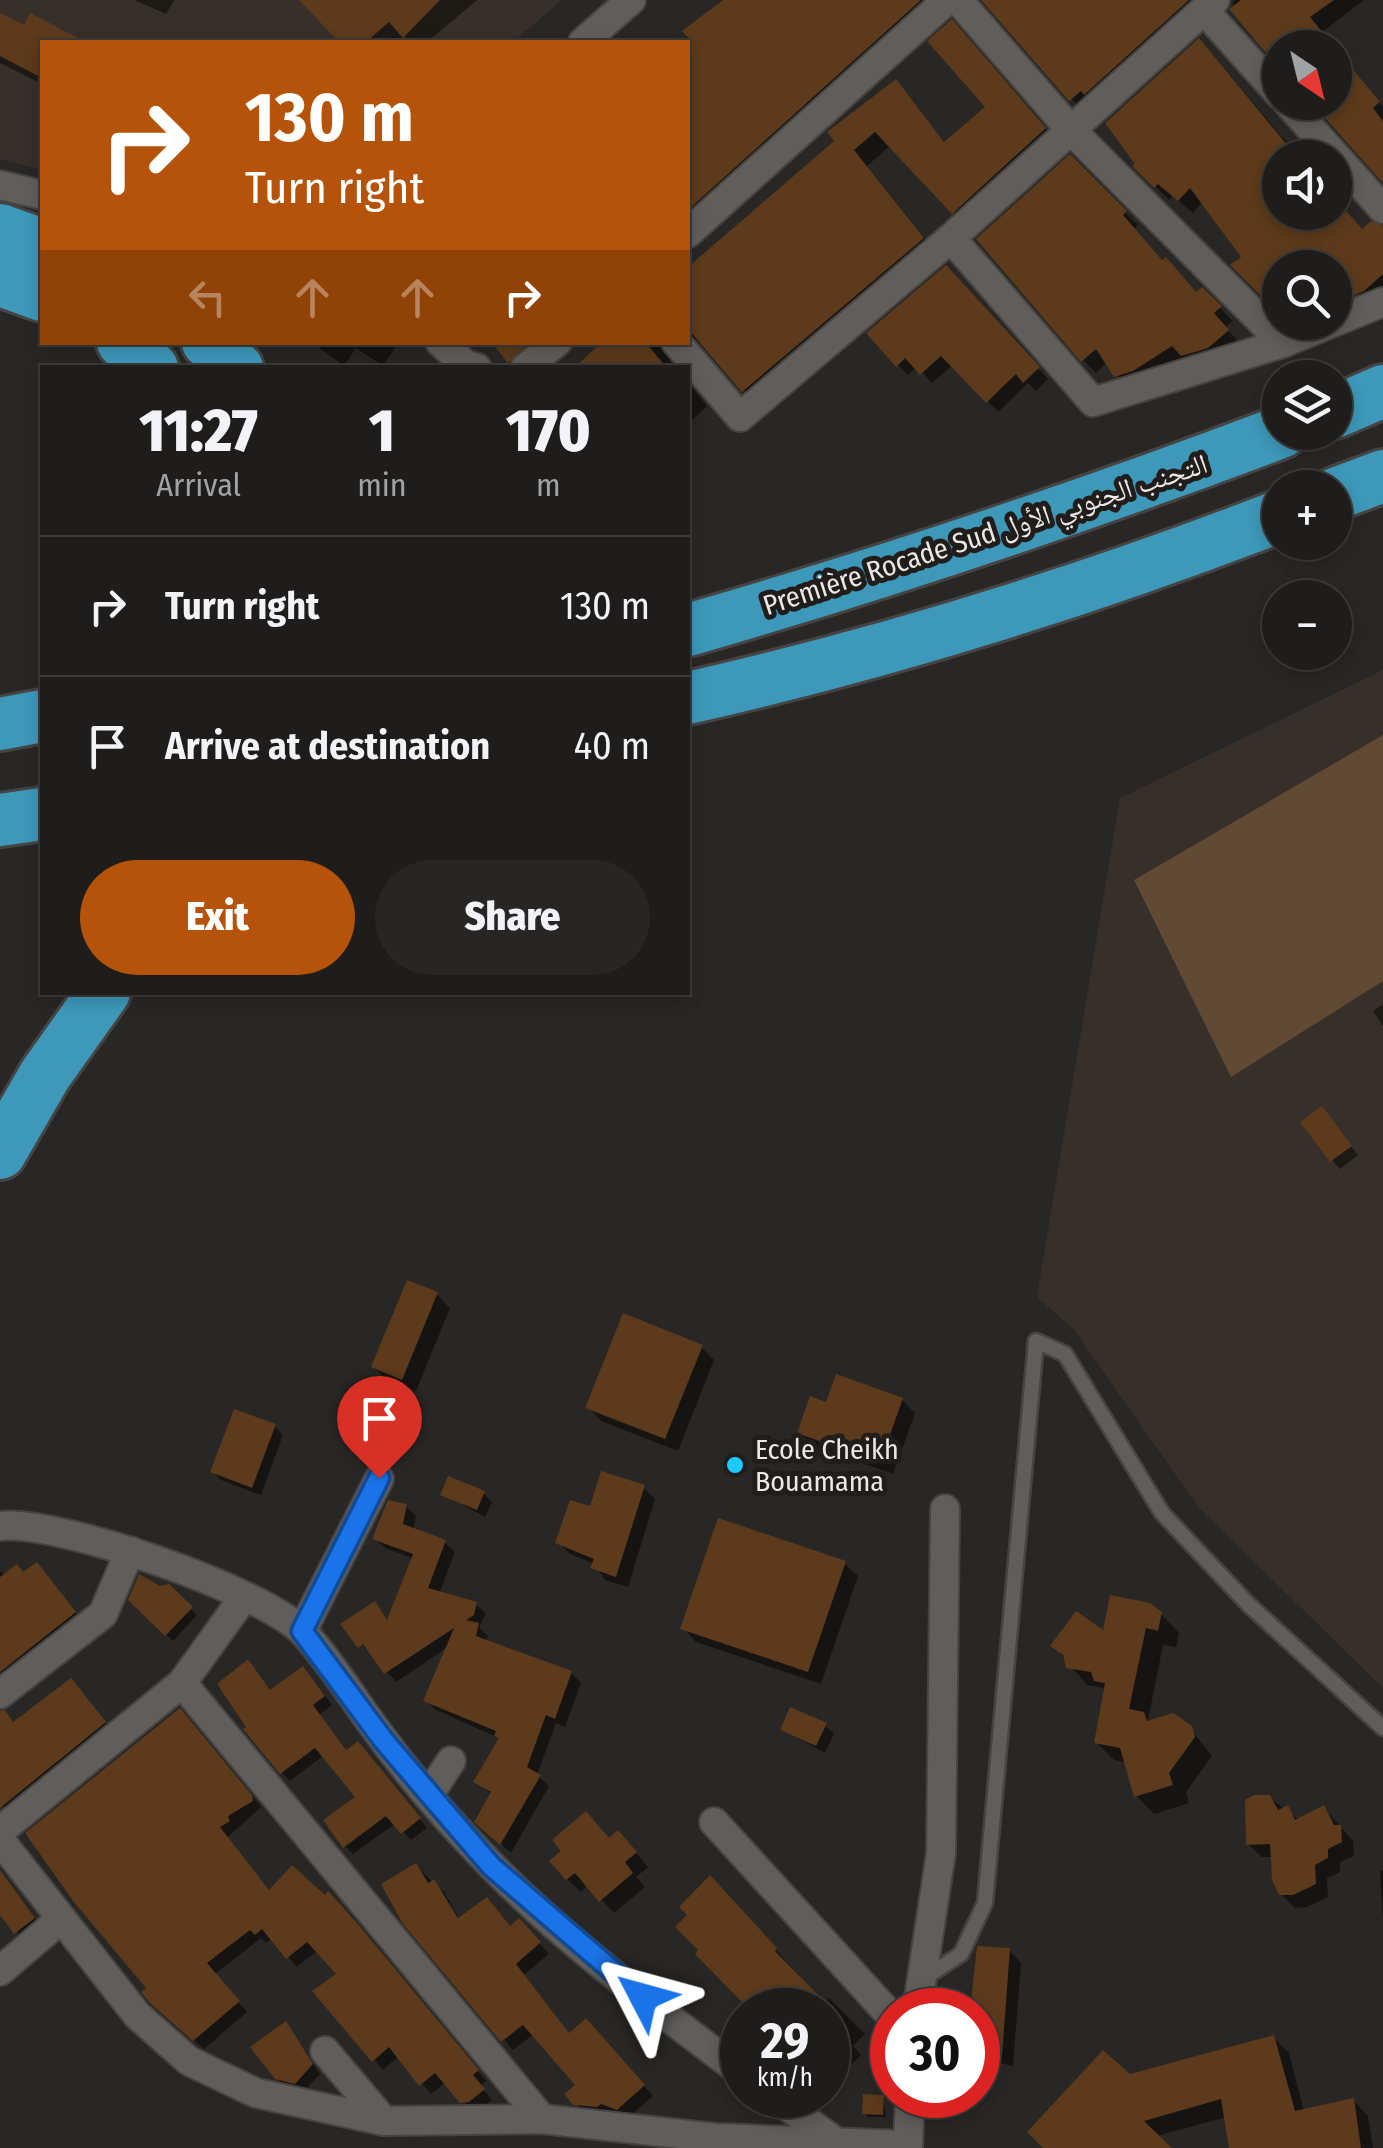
<!DOCTYPE html>
<html lang="en">
<head>
<meta charset="utf-8">
<style>
	:root { --surface:#1f1d1c; --page:#272625; --text:#f1f3f6; --muted:#a1a2a3; --line:#3c3b3b; --accent:#b45309 }
	body { margin:0; font-family:"Fira Sans Condensed","Noto Naskh Arabic",sans-serif; background:var(--page); color:var(--text); height:100vh; display:flex; flex-direction:column; font-size:38px; white-space:nowrap }
	* { box-sizing:border-box; margin:0 }
	p { font-size:32px; color:var(--muted) }
	.icon { flex:none; width:55px; height:55px; fill:none; stroke:currentColor; stroke-width:2; stroke-linecap:round; stroke-linejoin:round }
	.map { position:relative; flex:1; overflow:hidden }
	.drawer { position:absolute; left:40px; top:365px; width:650px; height:630px; display:flex; flex-direction:column; background:var(--surface); border-radius:0px; box-shadow:0 5px 15px #0003,0 0 0 2px var(--line) }
	.drawer>* { flex:none }
	.guide { position:absolute; left:40px; top:40px; width:650px; height:305px; border-radius:0px; box-shadow:0 5px 15px #0003,0 0 0 2px var(--line); background:#b45309; color:#fff; overflow:hidden }
	.needle { width:65px; rotate:145deg }
	.controls { position:absolute; left:1262px; top:30px; display:grid; gap:20px }
	.controls a { display:grid; place-items:center; width:90px; height:90px; border-radius:50%; background:var(--surface); box-shadow:0 5px 15px #0003,0 0 0 2px var(--line); font-size:50px }
	.speed { position:absolute; left:720px; top:1988px; display:flex; gap:20px; font-size:50px; font-weight:700; text-align:center }
	.speed>* { display:grid; place-content:center; width:130px; height:130px; border-radius:50%; background:var(--surface); box-shadow:0 5px 15px #0003,0 0 0 2px var(--line); line-height:1 }
	.speed small { font-size:25px; font-weight:400 }
	.speed .limit { border:15px solid #d22; background:#fff; color:#111 }
	.pin { position:absolute; display:grid; place-items:center; width:85px; height:85px; color:#fff; margin:-102px -42px; border-radius:50% 50% 50% 0; rotate:-45deg; box-shadow:0 0 10px #0007 }
	.pin .icon { rotate:45deg }
	.me { position:absolute; width:110px; margin:-55px; rotate:309deg; stroke-linejoin:round; filter:drop-shadow(0 0 8px #0008) }
	.turn { display:flex; align-items:center; gap:35px; height:210px; padding:0 40px; font-size:45px }
	.turn .icon { width:130px; height:130px; stroke-width:2.5 }
	.turn b { display:block; font-size:70px; line-height:85px }
	.lanes { display:flex; align-items:center; height:95px; padding:0 40px; background:#0003; justify-content:center; gap:50px; direction:ltr }
	.lanes .off { opacity:.35 }
	.eta { display:flex; justify-content:space-evenly; align-items:center; height:170px; text-align:center }
	.eta b { font-size:60px; font-weight:800; line-height:70px }
	.primary-button { display:flex; gap:20px; margin-top:auto; padding:20px 40px }
	.primary-button a { flex:1; height:115px; border-radius:60px; background:var(--accent); color:#fff; font-size:40px; font-weight:800; line-height:115px; text-align:center }
	.primary-button a+a { background:var(--page); color:var(--text) }
	ul { padding:0; list-style:none }
	li { display:flex; align-items:center; gap:30px; height:140px; padding:0 40px; border-top:2px solid var(--line) }
	li div { flex:1 }
	li b { display:block; font-size:38px }
	li em { font-style:normal }
	.map>svg:first-child { display:block }
	.built { fill:#372f29 }
	.green { fill:#624933 }
	.shadow { fill:#0007 }
	.building { fill:#5c3a1b }
	.lines { fill:none; stroke-linecap:round; stroke-linejoin:round }
	.lane-casing { stroke:#464442; stroke-width:19 }
	.street-casing { stroke:#464442; stroke-width:32 }
	.highway-casing { stroke:#464442; stroke-width:58 }
	.lane { stroke:#605d5b; stroke-width:14 }
	.street { stroke:#605d5b; stroke-width:28 }
	.highway { stroke:#3d98b9; stroke-width:52 }
	.route-casing { stroke:#114b97; stroke-width:25 }
	.route { stroke:#1a73e8; stroke-width:18 }
	.poi-dot { fill:#1dc9fd; stroke:#201d1b; stroke-width:4 }
	.labels { text-anchor:middle; stroke-width:10; stroke-linejoin:round; paint-order:stroke }
	.street-label { font-size:28px; fill:#ebe9e8; stroke:#201d1b }
	.poi-label { font-size:28px; fill:#ebe9e8; stroke:#201d1b; text-anchor:start }
</style>
</head>
<body>
<div class="map">
<svg width="1383" height="2148" viewBox="0 0 1383 2148">
	<rect width="100%" height="100%" fill="#292725"/>
	<g class="built">
		<polygon points="0,0 562,0 513,42 42,42 42,170 0,159"/>
		<polygon points="1383,670 1383,1688 1199,1508 1074,1330 1037,1297 1120,798"/>
	</g>
	<polygon class="green" points="1383,735 1383,981 1231,1077 1134,880"/>
	<g class="shadow">
		<polygon points="134,0 174,0 166,14"/>
		<polygon points="303,0 477,0 427,42 411,42 404,36 397,42 343,42"/>
		<polygon points="725,0 943,0 688,229 688,42 681,42"/>
		<polygon points="987,0 1217,0 1084,113"/>
		<polygon points="1234,0 1364,0 1322,32 1280,48 1280,61 1245,26 1232,9"/>
		<polygon points="0,15 25,28 32,17 80,42 42,42 42,84 0,63"/>
		<polygon points="966,37 1059,144 968,226 891,145 867,166 936,253 758,405 696,339 688,341 688,272 837,141 896,83 946,144 988,107"/>
		<polygon points="1335,48 1383,107 1383,182 1335,102"/>
		<polygon points="1212,54 1300,158 1280,158 1280,212 1335,212 1335,199 1363,232 1383,228 1383,299 1370,307 1350,286 1335,299 1335,268 1280,268 1280,312 1203,201 1193,213 1173,196 1169,200 1135,166"/>
		<polygon points="1070,158 1138,225 1133,229 1163,263 1197,294 1202,290 1233,321 1225,327 1240,344 1196,368 1185,358 1146,383 1129,389 1107,362 1096,373 1083,360"/>
		<polygon points="956,279 1048,379 1036,391 1028,383 998,412 953,365 932,383 917,367 908,375 898,365"/>
		<polygon points="311,342 398,342 398,343 383,366 356,348 344,366"/>
		<polygon points="606,342 680,342 672,362 676,368 577,368"/>
		<polygon points="688,382 707,406 688,424"/>
		<polygon points="1383,1004 1383,1026 1373,1011"/>
		<polygon points="1322,1109 1358,1155 1340,1169 1332,1160"/>
		<polygon points="437,1295 450,1308 416,1391 387,1380 374,1367"/>
		<polygon points="701,1347 714,1360 678,1451 601,1421 588,1407"/>
		<polygon points="902,1400 915,1413 893,1474 813,1446 800,1433 827,1405"/>
		<polygon points="274,1426 283,1435 261,1495 221,1480 213,1472"/>
		<polygon points="643,1487 655,1499 628,1587 605,1580 595,1564 570,1554 558,1542 591,1509"/>
		<polygon points="483,1493 492,1502 485,1517 443,1494"/>
		<polygon points="406,1506 416,1516 413,1531 445,1543 455,1552 440,1592 476,1604 486,1614 479,1627 488,1636 486,1642 571,1673 581,1683 565,1727 556,1723 537,1775 549,1786 511,1853 487,1831 492,1795 476,1781 501,1739 436,1710 426,1701 448,1647 396,1682 343,1624 375,1605 389,1621 414,1559 385,1548 375,1538"/>
		<polygon points="844,1563 858,1576 821,1684 696,1642 683,1628"/>
		<polygon points="37,1565 85,1624 0,1690 0,1571 5,1576 24,1575"/>
		<polygon points="168,1586 197,1615 173,1641 131,1600"/>
		<polygon points="1161,1614 1179,1633 1176,1647 1163,1645 1148,1720 1190,1728 1212,1756 1186,1792 1189,1803 1154,1814 1137,1796 1127,1763 1114,1760 1096,1742 1104,1688 1087,1685 1054,1646"/>
		<polygon points="248,1662 271,1692 311,1677 332,1705 319,1715 347,1752 366,1752 427,1828 411,1840 396,1823 353,1854 345,1846 358,1797 324,1755 290,1781 282,1772"/>
		<polygon points="81,1692 114,1734 13,1816 0,1803 0,1711 15,1724"/>
		<polygon points="189,1720 261,1807 227,1838 270,1893 325,1898 338,1904 486,2081 480,2086 492,2100 479,2111 473,2111 446,2082 431,2094 399,2056 383,2070 316,1991 340,1974 318,1950 297,1967 273,1938 266,1943 261,1938 215,1974 247,2012 204,2049 163,2012 150,1988"/>
		<polygon points="825,1725 834,1734 825,1753 783,1730"/>
		<polygon points="1269,1797 1299,1820 1324,1808 1353,1841 1354,1856 1340,1862 1340,1872 1327,1878 1328,1897 1307,1907 1295,1908 1281,1894 1273,1857 1262,1857 1248,1844"/>
		<polygon points="610,1841 631,1847 648,1867 636,1877 645,1887 614,1913 588,1885 581,1892 567,1879"/>
		<polygon points="416,1866 444,1892 460,1920 529,1931 549,1954 524,1975 570,2035 596,2031 653,2096 628,2118 612,2112 608,2116 585,2114 567,2095 579,2085 534,2034 513,2050 406,1922"/>
		<polygon points="1383,1870 1383,1921 1380,1871"/>
		<polygon points="0,1873 44,1929 26,1942 0,1910"/>
		<polygon points="728,1897 824,2003 829,1998 865,2034 853,2046 861,2055 833,2083 828,2077 828,2010 752,2010 698,1954"/>
		<polygon points="1009,1950 1021,1963 1013,2066 978,2058 978,2010 973,2010"/>
		<polygon points="286,2024 320,2074 304,2091 286,2087 277,2078"/>
		<polygon points="1273,2037 1289,2053 1304,2111 1353,2100 1368,2116 1373,2148 1232,2148 1227,2117 1156,2136 1169,2148 1046,2148 1129,2076"/>
		<polygon points="883,2097 886,2117 868,2117 865,2113"/>
	</g>
	<g class="building">
		<polygon points="299,0 440,0 403,38 389,22 366,42 339,42"/>
		<polygon points="723,0 921,0 688,210 688,38 682,31"/>
		<polygon points="981,0 1189,0 1084,95 1081,91 1069,101"/>
		<polygon points="1241,0 1334,0 1310,17 1335,48 1270,48 1265,52 1229,9"/>
		<polygon points="0,13 24,25 30,13 86,42 42,42 42,78 0,56"/>
		<polygon points="952,19 1046,128 952,214 875,132 854,150 924,238 742,392 688,329 688,267 834,141 827,132 896,79 944,142 985,107 927,41"/>
		<polygon points="1199,38 1298,158 1280,158 1280,212 1347,212 1362,229 1371,221 1383,226 1383,274 1364,291 1355,295 1335,268 1280,268 1280,315 1230,265 1241,257 1190,188 1178,201 1158,184 1154,188 1132,166 1135,164 1105,123"/>
		<polygon points="1335,48 1380,102 1373,108 1383,121 1383,183 1311,102 1335,102"/>
		<polygon points="1070,154 1127,211 1123,215 1162,260 1166,257 1196,292 1202,287 1222,306 1214,313 1229,330 1208,348 1181,356 1172,346 1133,371 1114,377 1096,349 1081,362 976,239"/>
		<polygon points="946,265 1040,367 1023,383 1016,374 986,403 941,356 920,375 905,358 896,367 866,333"/>
		<polygon points="491,342 529,342 508,363"/>
		<polygon points="602,342 645,342 667,368 574,368"/>
		<polygon points="1322,1106 1352,1146 1330,1162 1300,1122"/>
		<polygon points="407,1280 438,1292 402,1380 371,1367"/>
		<polygon points="623,1313 703,1345 665,1439 585,1408"/>
		<polygon points="836,1374 903,1398 880,1463 797,1433 810,1396 826,1402"/>
		<polygon points="234,1409 276,1424 252,1488 210,1472"/>
		<polygon points="352,1417 385,1432 376,1451 343,1436"/>
		<polygon points="601,1471 645,1485 616,1577 590,1568 594,1559 555,1543 570,1500 590,1506"/>
		<polygon points="448,1476 485,1491 477,1510 440,1495"/>
		<polygon points="388,1500 407,1504 403,1524 446,1540 428,1588 477,1602 474,1615 466,1620 479,1623 476,1636 572,1671 555,1719 546,1715 527,1767 541,1775 500,1845 474,1822 491,1792 473,1782 499,1738 494,1736 496,1731 423,1701 454,1628 384,1674 363,1644 358,1648 340,1624 375,1601 387,1620 413,1554 372,1539"/>
		<polygon points="718,1518 846,1561 808,1672 680,1629"/>
		<polygon points="37,1562 76,1612 0,1672 0,1577 17,1564 23,1572"/>
		<polygon points="139,1574 160,1586 169,1584 193,1607 165,1636 128,1600"/>
		<polygon points="1110,1595 1150,1603 1162,1612 1158,1631 1146,1628 1129,1709 1144,1712 1147,1721 1173,1713 1192,1726 1195,1737 1169,1773 1173,1785 1134,1797 1120,1748 1094,1743 1105,1683 1094,1681 1091,1672 1066,1668 1063,1655 1050,1646 1076,1611 1103,1630"/>
		<polygon points="248,1659 270,1690 303,1666 325,1696 313,1705 346,1750 358,1741 421,1818 401,1834 386,1816 343,1848 323,1820 355,1797 315,1748 280,1774 243,1729 246,1727 217,1684"/>
		<polygon points="71,1678 106,1722 0,1808 0,1711 5,1710 13,1722"/>
		<polygon points="790,1707 827,1723 816,1746 780,1730"/>
		<polygon points="180,1708 252,1795 253,1801 228,1816 230,1821 220,1827 269,1890 292,1865 325,1895 328,1891 357,1923 479,2070 473,2075 485,2089 469,2102 460,2103 435,2073 419,2086 389,2047 372,2062 312,1991 336,1974 307,1942 286,1959 262,1929 255,1935 250,1930 207,1963 240,2001 193,2041 150,2003 141,1992 146,1988 74,1902 25,1833"/>
		<polygon points="1254,1795 1270,1795 1278,1810 1288,1805 1295,1820 1324,1805 1334,1825 1341,1825 1342,1842 1328,1849 1328,1858 1315,1865 1316,1884 1293,1895 1279,1895 1272,1880 1270,1844 1246,1845 1245,1800"/>
		<polygon points="586,1811 609,1838 618,1830 637,1852 625,1862 633,1873 599,1902 575,1873 566,1880 549,1861 561,1851 552,1840"/>
		<polygon points="416,1863 428,1883 434,1879 458,1918 487,1897 510,1926 519,1918 541,1942 516,1964 569,2033 586,2018 645,2085 617,2110 601,2104 597,2107 573,2105 564,2094 575,2085 523,2025 501,2042 403,1924 381,1884"/>
		<polygon points="0,1870 35,1918 14,1934 0,1915"/>
		<polygon points="710,1875 777,1948 775,1951 833,2010 765,2010 752,1997 744,2004 695,1954 698,1950 675,1927 687,1915 679,1907"/>
		<polygon points="977,1946 1010,1948 1002,2056 978,2052 978,2010 970,2010"/>
		<polygon points="286,2021 313,2064 295,2084 275,2079 250,2047"/>
		<polygon points="1274,2035 1295,2111 1354,2098 1361,2148 1229,2148 1221,2099 1144,2121 1172,2148 1043,2148 1027,2132 1103,2050 1130,2074"/>
		<polygon points="863,2094 884,2095 883,2115 862,2114"/>
	</g>
	<g class="lines">
		<g class="lane-casing">
			<polyline id="lane" points="921,1980 961,1954 985,1903 1036,1341 1065,1354 1162,1513 1248,1604 1383,1728"/>
		</g>
		<g class="street-casing">
			<g id="street">
				<polyline points="958,0 1070,129 1283,343"/>
				<polyline points="1204,10 1280,95"/>
				<polyline points="583,42 631,0"/>
				<polyline points="1287,102 1383,209"/>
				<polyline points="0,185 42,195"/>
				<polyline points="688,233 947,0"/>
				<polyline points="951,238 1093,402 1283,343 1383,302"/>
				<polyline points="440,342 466,365 477,368"/>
				<polyline points="676,342 740,417 951,238 1215,0"/>
				<polyline points="525,368 557,342"/>
				<path d="M0,1526C57,1519 265,1591 304,1633C331,1662 353,1699 377,1731C411,1778 450,1823 490,1864C566,1942 656,2008 742,2073"/>
				<polyline points="302,1631 379,1479"/>
				<polyline points="182,1683 542,2119"/>
				<polyline points="0,1694 103,1614 130,1551"/>
				<polyline points="428,1796 451,1761"/>
				<polyline points="714,1822 892,2017"/>
				<polyline points="0,1831 182,1683 244,1597"/>
				<polyline points="0,1840 137,2015 189,2061 256,2093 384,2121 542,2119 716,2138 907,2145"/>
				<polyline points="0,1971 61,1919"/>
				<polyline points="917,2010 941,1853 945,1509"/>
				<polyline points="325,2051 384,2121"/>
				<polyline points="772,2095 833,2140"/>
				<polyline points="908,2148 910,2095"/>
			</g>
		</g>
		<g class="highway-casing">
			<g id="highway">
				<polyline points="0,230 42,245"/>
				<polyline points="0,280 42,295"/>
				<polyline points="123,342 152,368"/>
				<polyline points="208,342 237,368"/>
				<polyline points="1335,412 1383,391"/>
				<polyline points="1335,494 1383,476"/>
				<path d="M688,630C889,572 1085,506 1281,432"/>
				<path d="M688,698C891,652 1086,591 1280,516"/>
				<polyline points="0,724 42,716"/>
				<polyline points="0,820 42,814"/>
				<polyline points="0,1153 45,1075 104,992"/>
			</g>
		</g>
		<use href="#lane" class="lane"/>
		<use href="#street" class="street"/>
		<use href="#highway" class="highway"/>
	</g>
	<g class="lines">
		<g class="route-casing">
			<polyline id="route" points="379,1478 302,1631 384,1741 491,1866 643,1997"/>
		</g>
		<use href="#route" class="route"/>
	</g>
	<circle class="poi-dot" cx="735" cy="1465" r="10"/>
	<g class="labels">
		<g class="street-label">
			<text transform="translate(985 534) rotate(-18)" y="10">Première Rocade Sud التجنب الجنوبي الأول</text>
		</g>
		<g class="poi-label">
			<text x="755" y="1459">Ecole Cheikh<tspan x="755" dy="32">Bouamama</tspan></text>
		</g>
	</g>
</svg>
<div class="controls">
<a><svg class="needle" viewBox="-14 -14 28 28"><path d="M0-13l5 13h-10z" fill="#e53935"/><path d="M0 13l5-13h-10z" fill="#a1a2a3"/></svg></a>
<a><svg class="icon" aria-label="sound" viewBox="0 0 24 24"><path d="M4 9h4l5-4v14l-5-4H4zM17 9q2 3 0 6"/></svg></a>
<a><svg class="icon" aria-label="search" viewBox="0 0 24 24"><circle cx="10" cy="10" r="6"/><path d="M15 15l6 6"/></svg></a>
<a><svg class="icon" aria-label="layers" viewBox="0 0 24 24"><path d="M12 4l9 5-9 5-9-5zM3 14l9 5 9-5"/></svg></a>
<a>+</a>
<a>−</a>
</div>
<div class="speed"><div>29<small>km/h</small></div><div class="limit">30</div></div>
<div class="pin" style="left:379px;top:1478px;background:#d93025"><svg class="icon" aria-label="arrive" viewBox="0 0 24 24"><path d="M6 21V4h12l-3 4 3 4H6"/></svg></div>
<svg class="me" style="left:643px;top:1997px" viewBox="-20 -20 40 40"><path d="M0-17L14 15 0 8-14 15z" fill="#1a73e8" stroke="#fff" stroke-width="4"/></svg>
<div class="guide">
<div class="turn"><svg class="icon" aria-label="right" viewBox="0 0 24 24"><path d="M7 20v-9h11M14 6l5 5-5 5"/></svg><div><b>130 m</b>Turn right</div></div>
<div class="lanes"><svg class="icon off" aria-label="left" viewBox="0 0 24 24"><path d="M17 20v-9H6M10 6l-5 5 5 5"/></svg><svg class="icon off" aria-label="ahead" viewBox="0 0 24 24"><path d="M12 20V5M6 11l6-6 6 6"/></svg><svg class="icon off" aria-label="ahead" viewBox="0 0 24 24"><path d="M12 20V5M6 11l6-6 6 6"/></svg><svg class="icon" aria-label="right" viewBox="0 0 24 24"><path d="M7 20v-9h11M14 6l5 5-5 5"/></svg></div>
</div>
<section class="drawer">
<div class="eta">
<div><b>11:27</b><p>Arrival</p></div>
<div><b>1</b><p>min</p></div>
<div><b>170</b><p>m</p></div>
</div>
<ul>
<li><svg class="icon" aria-label="right" viewBox="0 0 24 24"><path d="M7 20v-9h11M14 6l5 5-5 5"/></svg><div><b>Turn right</b></div><em>130 m</em></li>
<li><svg class="icon" aria-label="arrive" viewBox="0 0 24 24"><path d="M6 21V4h12l-3 4 3 4H6"/></svg><div><b>Arrive at destination</b></div><em>40 m</em></li>
</ul>
<div class="primary-button"><a>Exit</a><a>Share</a></div>
</section>
</div>
</body>
</html>
